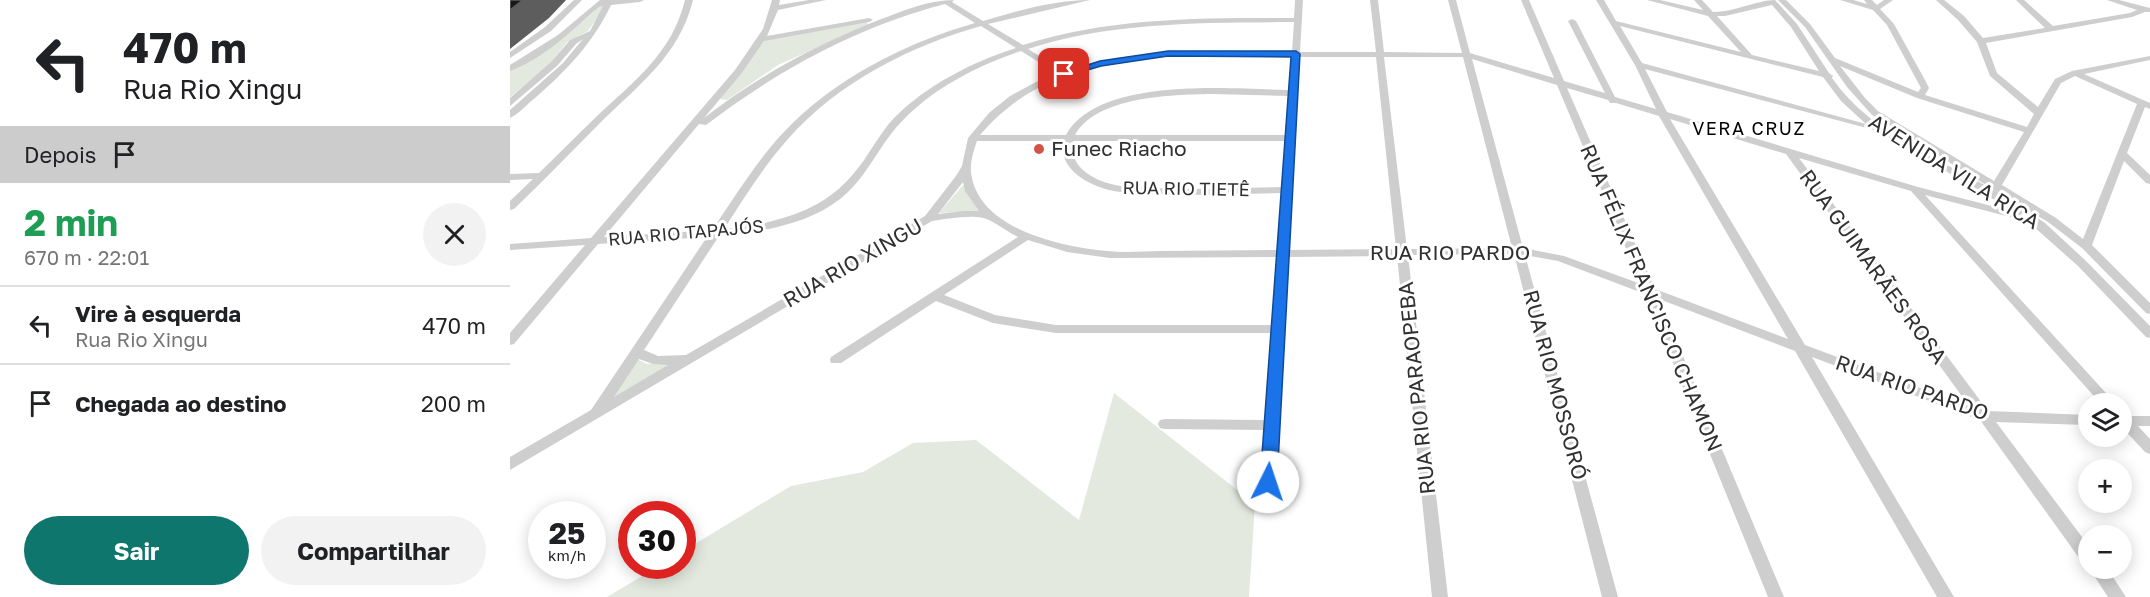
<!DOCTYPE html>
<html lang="pt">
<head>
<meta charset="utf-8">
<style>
	:root { --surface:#fff; --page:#f2f2f2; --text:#202124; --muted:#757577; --line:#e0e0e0; --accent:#0f766e }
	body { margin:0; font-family:"Golos Text",sans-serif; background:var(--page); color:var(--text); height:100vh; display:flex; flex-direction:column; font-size:22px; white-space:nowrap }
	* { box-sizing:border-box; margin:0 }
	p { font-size:20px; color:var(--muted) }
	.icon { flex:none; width:33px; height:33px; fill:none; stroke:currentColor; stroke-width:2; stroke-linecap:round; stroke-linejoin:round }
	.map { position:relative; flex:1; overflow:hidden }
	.panel { display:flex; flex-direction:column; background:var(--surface); width:510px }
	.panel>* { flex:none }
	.top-card { background:#fff; color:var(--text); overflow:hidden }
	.tools { position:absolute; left:1568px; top:393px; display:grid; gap:12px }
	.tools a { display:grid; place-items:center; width:54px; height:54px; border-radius:50%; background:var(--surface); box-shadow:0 3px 15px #0003; font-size:30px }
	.speed { position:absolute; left:18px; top:501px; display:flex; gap:12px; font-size:30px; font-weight:700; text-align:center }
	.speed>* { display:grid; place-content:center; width:78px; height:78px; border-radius:50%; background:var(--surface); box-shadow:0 3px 15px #0003; line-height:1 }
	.speed small { font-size:15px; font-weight:400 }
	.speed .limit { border:9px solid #d22; background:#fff; color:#111 }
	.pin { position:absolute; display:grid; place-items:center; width:51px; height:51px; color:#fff; margin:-26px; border-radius:12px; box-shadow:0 3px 9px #0006 }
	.me { position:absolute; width:66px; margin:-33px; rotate:4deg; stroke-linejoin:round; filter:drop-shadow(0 0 4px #0008) }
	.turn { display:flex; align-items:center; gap:21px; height:126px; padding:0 24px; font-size:27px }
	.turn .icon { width:78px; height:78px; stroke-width:2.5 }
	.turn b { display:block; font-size:42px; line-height:51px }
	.then { display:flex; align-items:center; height:57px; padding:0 24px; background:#0003; gap:12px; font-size:22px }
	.round { display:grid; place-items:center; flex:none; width:63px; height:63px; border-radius:32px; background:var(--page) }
	.summary { display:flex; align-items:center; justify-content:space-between; height:102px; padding:0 24px }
	h1 { font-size:36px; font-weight:700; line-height:45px; color:#1e9e55 }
	.action { display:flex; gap:12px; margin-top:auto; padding:12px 24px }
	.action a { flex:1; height:69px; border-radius:36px; background:var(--accent); color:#fff; font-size:24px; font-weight:700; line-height:69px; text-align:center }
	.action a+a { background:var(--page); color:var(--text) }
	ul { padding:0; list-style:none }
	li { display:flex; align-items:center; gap:18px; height:78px; padding:0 24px; border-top:2px solid var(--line) }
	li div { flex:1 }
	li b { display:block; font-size:22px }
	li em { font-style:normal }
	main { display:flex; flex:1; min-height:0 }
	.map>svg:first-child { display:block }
	.green { fill:#e3e9de }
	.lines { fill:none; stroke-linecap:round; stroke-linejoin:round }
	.minor { fill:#cecece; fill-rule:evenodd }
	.shaded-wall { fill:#5d5d5d }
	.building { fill:#181818; stroke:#5d5d5d; stroke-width:1.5 }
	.route { fill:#1a73e8; stroke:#114b97; stroke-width:1.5 }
	.poi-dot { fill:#d2534a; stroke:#fff; stroke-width:2 }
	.labels { text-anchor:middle; stroke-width:6; stroke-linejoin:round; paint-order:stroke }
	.far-neighbourhood-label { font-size:18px; letter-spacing:1.5px; fill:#000; stroke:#fff }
	.far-street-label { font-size:18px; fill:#313131; stroke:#fff }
	.poi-label { font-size:21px; fill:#313131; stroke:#fff; text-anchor:start }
	.street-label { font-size:21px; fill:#313131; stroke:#fff }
</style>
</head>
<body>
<main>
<section class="panel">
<div class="top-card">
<div class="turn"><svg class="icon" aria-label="left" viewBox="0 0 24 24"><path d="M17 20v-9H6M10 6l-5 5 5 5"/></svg><div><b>470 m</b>Rua Rio Xingu</div></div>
<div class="then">Depois<svg class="icon" aria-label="arrive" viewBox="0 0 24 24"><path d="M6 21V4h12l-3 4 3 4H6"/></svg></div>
</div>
<div class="summary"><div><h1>2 min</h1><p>670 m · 22:01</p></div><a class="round"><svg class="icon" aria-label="close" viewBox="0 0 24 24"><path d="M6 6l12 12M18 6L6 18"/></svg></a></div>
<ul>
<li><svg class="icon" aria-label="left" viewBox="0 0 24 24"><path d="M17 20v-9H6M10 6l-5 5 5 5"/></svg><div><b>Vire à esquerda</b><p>Rua Rio Xingu</p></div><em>470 m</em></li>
<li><svg class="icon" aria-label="arrive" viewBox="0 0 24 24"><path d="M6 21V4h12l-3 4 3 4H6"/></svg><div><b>Chegada ao destino</b></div><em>200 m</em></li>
</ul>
<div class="action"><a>Sair</a><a>Compartilhar</a></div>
</section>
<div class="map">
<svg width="1640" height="597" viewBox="0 0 1640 597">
	<rect width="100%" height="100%" fill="#fff"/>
	<g class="green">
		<path d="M92,4L95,6L78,31L57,42L38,66L0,97V70C34,53 64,31 92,4Z"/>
		<polygon points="357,22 358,25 268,65 217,100 210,99 255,40"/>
		<polygon points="453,185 469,211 429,213"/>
		<polygon points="125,358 137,364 170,361 94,406"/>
		<polygon points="604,393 745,504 739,597 97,597 149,566 172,566 173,551 281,486 353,472 403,443 466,440 569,520"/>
	</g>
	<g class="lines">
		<g class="minor">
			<polygon points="64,0 72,0 41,31 0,58 0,52 35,27"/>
			<path d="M90,0H134L130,2L101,5C83,43 56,71 25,98C17,104 9,114 0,118V110L53,63L73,39L66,44L47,66L0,106V98L41,62L60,40L80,31L93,6L89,7C62,30 35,58 0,71V65L48,35Z"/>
			<path d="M175,0H183C169,57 127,86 88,125C60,153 32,182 4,209L0,210V201L23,179L0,180V174L29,173C48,155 66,136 85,118C123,82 162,54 175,0Z"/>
			<path d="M262,0H270L269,5L299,0H316L268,10L257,36L359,18L363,20L359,22L254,41L231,74L194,118C249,75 309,43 374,18C396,10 419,0 444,0L442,2L473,21C507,11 544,0 580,0L478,24L513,45C600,17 694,18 784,18L785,0H793L790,52H866L860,0H868L874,52L952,53L938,0H946L960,53L1044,78L1011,0H1019L1054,81L1095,93L1058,21L1062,19L1066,21L1105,97L1146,109L1125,65L1086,0H1094L1106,21L1231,52L1198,16L1137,0H1150L1193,10L1184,0H1192L1203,12C1224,12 1248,0 1265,0L1287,24L1319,73L1323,76L1322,78C1362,136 1436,161 1494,196L1362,115L1337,87L1295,27L1268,0H1276L1300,24L1325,58L1408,92L1411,88L1377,25L1363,10L1330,0H1343L1357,4L1354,0H1362L1367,5L1374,0H1383L1370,9L1384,24L1415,80L1419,88L1415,95L1517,127L1524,114L1480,76L1467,42L1448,20L1426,0H1434L1454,16L1473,38L1535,28L1506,0H1514L1543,26L1620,13L1627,10L1597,0H1609L1640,8V12H1635L1622,17L1476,43L1487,73L1528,107L1545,79L1562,71L1640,56V60L1574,74L1640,103V109L1635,107L1617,153L1640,175V184L1636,183L1614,161L1582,245L1640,303V314L1636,313L1572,248L1538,222L1501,200L1535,223L1576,261L1640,326V338L1636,337L1568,266L1523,226L1500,217L1415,195L1606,404H1591L1401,191L1289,158L1478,411L1578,415V425L1486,422L1578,545V564L1572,562L1470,420L1302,357L1444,597H1427L1285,351L1149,299L1274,597H1258L1135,294L1048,261L1015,255L1108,597H1092L1004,254L898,255L938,597H922L887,256L778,257L765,482L763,486L758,488L753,486L751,482L754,430L655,429L650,428L648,424L650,420L655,419L755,420L761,333H546L483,323L426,301L331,363H321L320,360L321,357L508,237C498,232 489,225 479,220C467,213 436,219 422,221L0,470V457L81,410L197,237L88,244L4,344L0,345V333L75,245L0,250V244L81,238L225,70L253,29ZM435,4L465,23C395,43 323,79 272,134C245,163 225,197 202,230L94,237L189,124L196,125C268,70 347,27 435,4ZM1262,5L1281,27L1309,71L1242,55L1207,16H1215ZM784,22L782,52H658L605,58L554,71L518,49C603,21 696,23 784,22ZM471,26L506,48C462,62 417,85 384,118C368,135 359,156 344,173C312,213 262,224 214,229C234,198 253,167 278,139C327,83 400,46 471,26ZM1110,26L1313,77L1331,101L1356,124L1132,63ZM511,51L546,73L524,83L500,96L479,113L458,138L452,166L446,176L415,216L176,355L148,356L134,350L209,236C250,232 297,225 330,199C353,181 364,156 381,134C412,94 463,67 511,51ZM658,56L781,57L779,90C721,89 589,76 556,135H470C521,75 584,64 658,56ZM789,57H866L886,249L779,250ZM874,57H953L1002,248L897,249ZM962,59L1047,85L1131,284L1054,256L1013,248ZM1330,66L1407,98L1514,132L1484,181L1368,111L1355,98ZM1135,69L1368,131L1505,212L1408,187L1157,112ZM1565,76L1627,104L1573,239L1546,218L1492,185L1551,83ZM1057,88L1098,100L1100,103H1106L1149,116L1278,339L1145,289ZM701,94L778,96L776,135H565C587,96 661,95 701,94ZM1160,119L1276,154L1459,406L1295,345ZM467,141H553C548,168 576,184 599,190C616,194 633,194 650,194C690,196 731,194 771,193L767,250C729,250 691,251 652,251C634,251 615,253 597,251C551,247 467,229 461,172C460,163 464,149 467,141ZM563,141H775L772,187C729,188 686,190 643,188C629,187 615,188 601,184C581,179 558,165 563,141ZM453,182L455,191L469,211H454L428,214ZM518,240L557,252L600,258L767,257L762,325H546L485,315L434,295ZM129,359L143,364L158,365L104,397Z"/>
			<polygon points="1611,412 1618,416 1640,416 1640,426 1628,426 1640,439 1640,454 1635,452 1611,426"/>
			<polygon points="1579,568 1597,568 1616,597 1598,597"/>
		</g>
	</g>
	<polygon class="shaded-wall" points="13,0 56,0 39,18 0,49 0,10"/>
	<polygon class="building" points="0,0 13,0 0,10"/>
	<polygon class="route" points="658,51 786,51 790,54 767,482 764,487 758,489 752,487 750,482 781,57 658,56 591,66 554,77 549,74 590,61"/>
	<circle class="poi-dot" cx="529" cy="149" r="6"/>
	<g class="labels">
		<g class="far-neighbourhood-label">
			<text x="1239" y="135">VERA CRUZ</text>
		</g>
		<g class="far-street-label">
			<text transform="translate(676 189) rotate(1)" y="6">RUA RIO TIETÊ</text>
			<text transform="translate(176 233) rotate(-5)" y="6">RUA RIO TAPAJÓS</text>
		</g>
		<g class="poi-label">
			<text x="541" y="156">Funec Riacho</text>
		</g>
		<g class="street-label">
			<text transform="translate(1444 172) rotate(32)" y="7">AVENIDA VILA RICA</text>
			<text x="940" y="260">RUA RIO PARDO</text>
			<text transform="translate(343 263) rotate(-30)" y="7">RUA RIO XINGU</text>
			<text transform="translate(1363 267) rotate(54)" y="7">RUA GUIMARÃES ROSA</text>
			<text transform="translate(1141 298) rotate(67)" y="7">RUA FÉLIX FRANCISCO CHAMON</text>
			<text transform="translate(1045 385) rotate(75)" y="7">RUA RIO MOSSORÓ</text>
			<text transform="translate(907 388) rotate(-96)" y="7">RUA RIO PARAOPEBA</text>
			<text transform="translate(1402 388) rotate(19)" y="7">RUA RIO PARDO</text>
		</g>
	</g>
</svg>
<div class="tools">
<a><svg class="icon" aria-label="layers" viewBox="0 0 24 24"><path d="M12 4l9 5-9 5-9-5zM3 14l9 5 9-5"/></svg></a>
<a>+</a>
<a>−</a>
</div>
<div class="speed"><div>25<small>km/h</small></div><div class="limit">30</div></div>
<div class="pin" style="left:554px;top:74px;background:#d93025"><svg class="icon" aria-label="arrive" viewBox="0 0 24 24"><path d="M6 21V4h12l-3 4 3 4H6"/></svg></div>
<svg class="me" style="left:758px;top:482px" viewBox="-20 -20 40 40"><circle r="19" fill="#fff"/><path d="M0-13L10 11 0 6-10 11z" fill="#1a73e8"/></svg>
</div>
</main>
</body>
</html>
